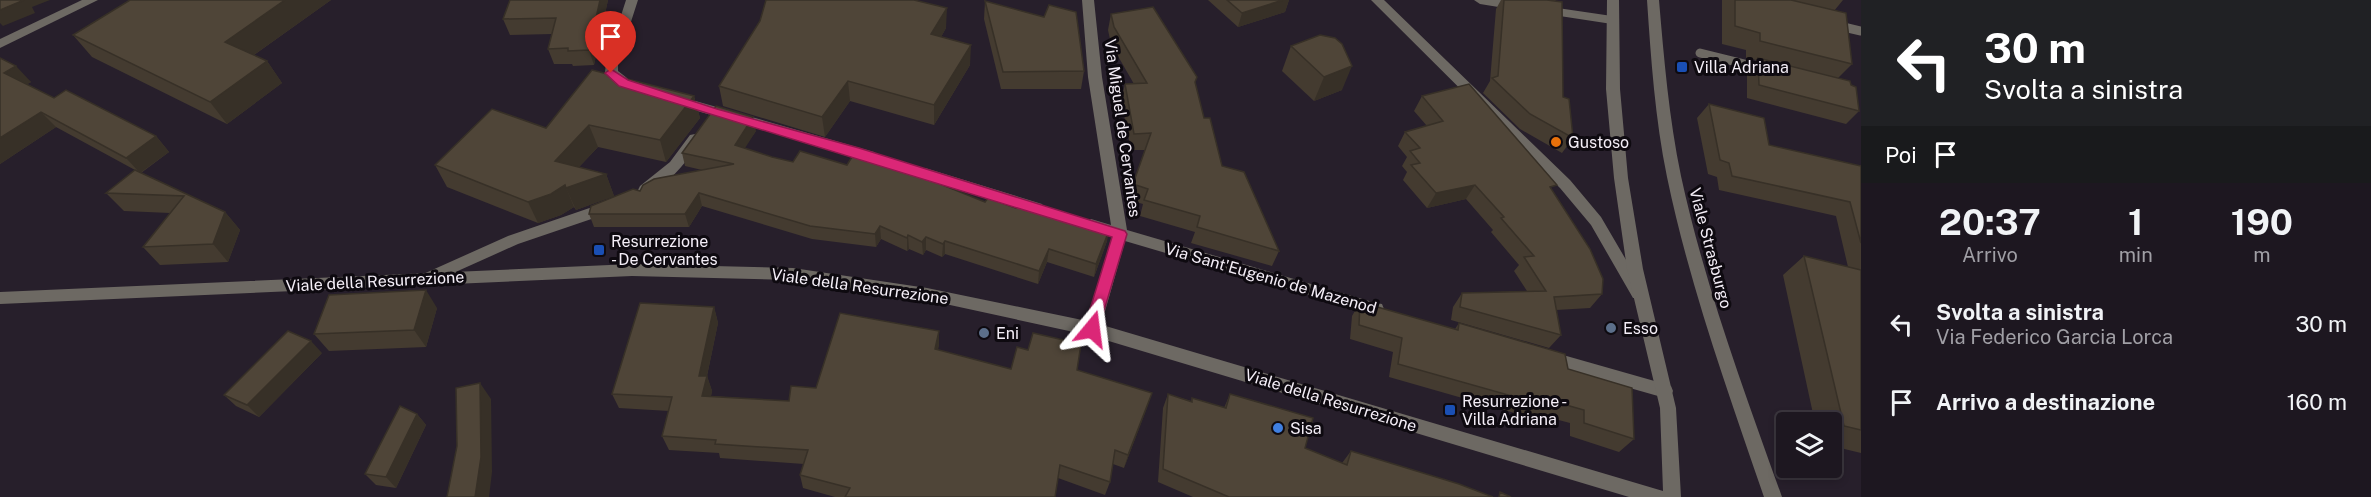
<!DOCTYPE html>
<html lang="it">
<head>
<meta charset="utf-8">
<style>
	:root { --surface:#1d1720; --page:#2a242d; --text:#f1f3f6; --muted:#a09fa5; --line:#3b363e }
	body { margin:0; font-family:"Public Sans",sans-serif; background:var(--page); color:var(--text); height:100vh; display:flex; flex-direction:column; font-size:22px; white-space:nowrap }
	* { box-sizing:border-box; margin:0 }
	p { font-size:20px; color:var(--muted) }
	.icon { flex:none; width:33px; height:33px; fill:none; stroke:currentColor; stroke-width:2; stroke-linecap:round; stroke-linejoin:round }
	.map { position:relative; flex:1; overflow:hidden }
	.panel { display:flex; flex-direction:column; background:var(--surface); width:510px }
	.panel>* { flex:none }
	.hud { background:#202124; color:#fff; overflow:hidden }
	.controls { position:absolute; left:1776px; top:412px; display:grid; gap:12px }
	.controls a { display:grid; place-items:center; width:66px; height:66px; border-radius:6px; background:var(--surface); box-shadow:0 3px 9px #0003,0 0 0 2px var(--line); font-size:30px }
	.pin { position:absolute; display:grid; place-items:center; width:51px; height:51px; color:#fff; margin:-62px -26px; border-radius:50% 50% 50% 0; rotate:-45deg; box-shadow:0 0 6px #0007 }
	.pin .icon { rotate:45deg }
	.me { position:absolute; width:66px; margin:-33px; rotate:16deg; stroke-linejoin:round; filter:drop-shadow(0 0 4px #0008) }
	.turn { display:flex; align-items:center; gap:21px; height:126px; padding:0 24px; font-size:27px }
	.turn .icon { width:78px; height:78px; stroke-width:2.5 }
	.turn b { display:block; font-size:42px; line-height:51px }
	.then { display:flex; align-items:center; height:57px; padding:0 24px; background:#0003; gap:12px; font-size:22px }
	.eta { display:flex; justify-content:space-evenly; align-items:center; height:102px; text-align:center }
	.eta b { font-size:36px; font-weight:700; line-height:42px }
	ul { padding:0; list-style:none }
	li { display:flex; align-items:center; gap:18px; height:78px; padding:0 24px }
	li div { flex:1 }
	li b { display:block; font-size:22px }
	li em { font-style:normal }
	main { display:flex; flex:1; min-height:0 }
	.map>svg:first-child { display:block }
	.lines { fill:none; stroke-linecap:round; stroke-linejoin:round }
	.service { stroke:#6d6963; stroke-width:9 }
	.minor { fill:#6d6963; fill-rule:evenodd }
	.tertiary { fill:#6d6963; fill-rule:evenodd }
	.wall { fill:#443b30 }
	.shaded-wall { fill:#373027 }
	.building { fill:#4f4538; stroke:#373027; stroke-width:1.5 }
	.route { fill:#db2777; stroke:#8e194d; stroke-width:1.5 }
	.transit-dot { fill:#1a4fb4; stroke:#0e0a10; stroke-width:2 }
	.food-dot { fill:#e8710a; stroke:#0e0a10; stroke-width:2 }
	.service-dot { fill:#5c6f8a; stroke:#0e0a10; stroke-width:2 }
	.shop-dot { fill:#3f7fe0; stroke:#0e0a10; stroke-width:2 }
	.labels { text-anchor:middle; stroke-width:6; stroke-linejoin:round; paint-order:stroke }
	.poi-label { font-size:16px; fill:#f4eef7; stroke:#0e0a10; text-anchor:start }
	.street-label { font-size:16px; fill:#f4eef7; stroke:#0e0a10 }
</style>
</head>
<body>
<main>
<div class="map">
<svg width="1861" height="497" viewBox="0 0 1861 497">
	<rect width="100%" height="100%" fill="#271f2b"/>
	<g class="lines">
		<g class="service">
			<polyline points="1835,25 1861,31"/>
			<polyline points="1700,53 1765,69"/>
		</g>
		<g class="minor">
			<polygon points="82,0 98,0 0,48 0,39"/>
			<polygon points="626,0 638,0 618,62 618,71 636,85 629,90 605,73 606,62"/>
			<polygon points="1082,0 1094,0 1102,77 1127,230 1376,303 1382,304 1384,309 1382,314 1376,315 1125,241 1100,329 1098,334 1092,336 1086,334 1084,329 1112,237 1086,229 1084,225 1091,219 1111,225 1088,77"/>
			<polygon points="1371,0 1384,0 1570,180 1601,217 1646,294 1643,298 1633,298 1591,225 1560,188"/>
			<polygon points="1474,0 1504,0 1521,3 1523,6 1517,10 1480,4"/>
			<polygon points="1544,6 1612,16 1618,20 1612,24 1540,13 1540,7"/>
			<polygon points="678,96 874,152 881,157 874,162 673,104 671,101 673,98"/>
			<path d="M695,134L702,139C693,154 658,200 640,194L638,190L640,186L670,162L690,135Z"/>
			<polygon points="925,168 1042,204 1044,208 1037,214 920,177 918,173"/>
			<polygon points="607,202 614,208 612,212 518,244 431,283 421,283 418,279 421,275 508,236"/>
			<polygon points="1549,351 1665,384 1671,386 1673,391 1671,396 1665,398 1549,365 1543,363 1541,358 1543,353"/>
		</g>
		<g class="tertiary">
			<polygon points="1607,0 1619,0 1620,89 1628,178 1643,269 1676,408 1681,497 1629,497 1092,336 927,300 793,280 632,276 0,304 0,292 632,264 793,268 927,288 1092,322 1663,491 1660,408 1627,269 1614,178 1606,89"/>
			<path d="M1647,0H1659C1664,59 1669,118 1681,176C1705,286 1744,391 1782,497H1764C1728,392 1690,287 1667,177C1655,119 1651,59 1647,0Z"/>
		</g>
	</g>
	<g class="wall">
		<polygon points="130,0 331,0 254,55 267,61 282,83 227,124 92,57 73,35"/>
		<polygon points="510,0 608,0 594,65 573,66 572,64 554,64 548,49 552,34 510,35 503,19"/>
		<polygon points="1208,0 1289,0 1285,12 1238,27"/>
		<polygon points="1501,0 1556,0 1555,1 1563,97 1573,138 1562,153 1520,129 1483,93 1490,81 1496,9"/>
		<polygon points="1722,0 1843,0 1834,11 1852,64 1838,78 1851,85 1859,111 1846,124 1747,98 1747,72 1756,60 1746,58 1746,50 1722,44"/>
		<polygon points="985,1 1084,71 1081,89 1001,89 984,19"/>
		<polygon points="1111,14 1195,85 1204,118 1222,166 1279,251 1272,266 1191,243 1195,232 1140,216 1143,204 1129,200 1133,184 1145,150 1131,150 1121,100 1125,84 1134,84 1111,44 1108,30"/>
		<polygon points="760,21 946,28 941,37 970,65 934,125 850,101 825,137 723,106 719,86"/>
		<polygon points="1291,46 1342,90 1314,101 1282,71"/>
		<polygon points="0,58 31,82 27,84 54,98 156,136 169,152 141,173 225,212 240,230 228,262 160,265 143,247 170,213 124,211 106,193 135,170 56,127 0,164"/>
		<polygon points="694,96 700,118 666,162 598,147 579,167 606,174 614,196 576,210 574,207 561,215 538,223 447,187 435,165 546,128"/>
		<polygon points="1422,96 1553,191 1602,294 1590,308 1556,310 1561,335 1549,348 1451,320 1453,307 1462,293 1527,291 1514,271 1519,265 1491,232 1493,230 1466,199 1427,208 1403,180 1407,172 1402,166 1407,157 1398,146 1405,132 1427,126 1414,111"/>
		<polygon points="1709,104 1769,145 1861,166 1861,453 1832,446 1832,423 1815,423 1783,275 1804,256 1848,267 1836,216 1719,190 1717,177 1708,174 1697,118"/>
		<polygon points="756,131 744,148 772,157 793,162 847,165 944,179 944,186 985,202 1107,241 1094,277 1047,262 1038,284 945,254 942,257 926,250 923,255 909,249 907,251 881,239 876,247 812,239 702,206 689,227 594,227 589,214 640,191 702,170 685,166 682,153"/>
		<polygon points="1360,302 1455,329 1459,323 1568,369 1634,439 1619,452 1570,436 1570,423 1536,414 1532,418 1389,377 1393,352 1350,339 1352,316"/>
		<polygon points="714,307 718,323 707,376 712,391 711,396 789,401 939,331 938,350 1011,369 1077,370 1152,393 1124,468 1113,464 1110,482 1105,495 1058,478 1055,497 835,497 803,488 800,475 804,464 720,458 719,453 669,450 662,436 669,411 619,408 612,394"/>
		<polygon points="437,308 426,347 329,351 314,334"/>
		<polygon points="322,353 259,417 236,406 224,395"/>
		<polygon points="1168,394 1191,401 1192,398 1224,408 1230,394 1305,448 1342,463 1351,451 1493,497 1193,497 1158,482 1163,408"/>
		<polygon points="417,414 426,425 396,488 376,485 365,474"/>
	</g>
	<g class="shaded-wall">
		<polygon points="24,0 50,0 32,7 35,13 3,26 0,23 0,10"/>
		<polygon points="285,0 331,0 241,64 225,42"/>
		<polygon points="600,0 608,0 594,65 589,50"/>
		<polygon points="1283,0 1289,0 1285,12 1238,27 1242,13"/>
		<polygon points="947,8 946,28 931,55 931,34"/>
		<polygon points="971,45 970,65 934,125 934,105"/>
		<polygon points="267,61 282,83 227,124 210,102"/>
		<polygon points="16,66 31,82 19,89 4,73"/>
		<polygon points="1352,66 1342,90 1314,101 1324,77"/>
		<polygon points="848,81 850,101 825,137 822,117"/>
		<polygon points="694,96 700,118 666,162 660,140"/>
		<polygon points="41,112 56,127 0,164 0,138"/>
		<polygon points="753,117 756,131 738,159 735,145"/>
		<polygon points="589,125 598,147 564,183 555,161"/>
		<polygon points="156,136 169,152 140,173 126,158"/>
		<polygon points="606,174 614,196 576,210 566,188"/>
		<polygon points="565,185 574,207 561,215 538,223 528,202"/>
		<polygon points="1475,185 1466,199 1427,208 1436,193"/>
		<polygon points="699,193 702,206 689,227 685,214"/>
		<polygon points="225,212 240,230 228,262 213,244"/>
		<polygon points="880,226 881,239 876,247 875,234"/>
		<polygon points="1110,228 1107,241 1094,277 1096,264"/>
		<polygon points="908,235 909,249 907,251 907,238"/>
		<polygon points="926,237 926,250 923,255 922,242"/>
		<polygon points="945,241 945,254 942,257 943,244"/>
		<polygon points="1049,249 1047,262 1038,284 1039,271"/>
		<polygon points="426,290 437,308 426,347 414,330"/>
		<polygon points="714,307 718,323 705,385 707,376 712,391 708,410 702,396 699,376"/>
		<polygon points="939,331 939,346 934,364 935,349"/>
		<polygon points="311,341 322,353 259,417 247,405"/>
		<polygon points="480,383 491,399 492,472 489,497 475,497"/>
		<polygon points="1152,393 1147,408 1124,468 1128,455"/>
		<polygon points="417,414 426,425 396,488 386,477"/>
	</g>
	<g class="building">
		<polygon points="0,0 24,0 0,10"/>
		<polygon points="130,0 285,0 225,42 267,61 210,102 73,35"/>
		<polygon points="510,0 600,0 589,50 568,51 568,48 548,49 556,18 503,19"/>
		<polygon points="766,0 914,0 947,8 931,34 971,45 934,105 848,81 822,117 719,86 760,21"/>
		<polygon points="1227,0 1283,0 1242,13"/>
		<polygon points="1504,0 1547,0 1562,2 1563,97 1569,99 1573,138 1530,114 1492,78 1498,76"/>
		<polygon points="1735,0 1791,0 1846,13 1852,64 1760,41 1760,33 1735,26"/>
		<polygon points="985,1 1044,17 1049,5 1076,12 1084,71 1003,72"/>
		<polygon points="1153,7 1197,77 1195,82 1204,118 1210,118 1222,166 1244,172 1279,251 1197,227 1200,216 1144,200 1148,189 1133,184 1151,133 1134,134 1125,84 1147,83 1114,27 1111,14"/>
		<polygon points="1320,35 1335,38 1342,44 1352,66 1324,77 1291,46"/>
		<polygon points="0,58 16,66 4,73 54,98 66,90 156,136 126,158 41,112 0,138"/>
		<polygon points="1758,58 1850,81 1851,85 1856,87 1859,111 1759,85"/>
		<polygon points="592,70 694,96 660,140 589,125 555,161 606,174 566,188 565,185 551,194 528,202 435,165 492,109 546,128"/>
		<polygon points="1469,84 1557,185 1550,187 1590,249 1603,279 1602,294 1554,297 1561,335 1460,307 1462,293 1546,291 1524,257 1534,256 1501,218 1504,217 1475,185 1436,193 1411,165 1420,163 1410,151 1420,148 1405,132 1443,121 1422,96"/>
		<polygon points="1709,104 1764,118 1769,145 1861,166 1861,243 1850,202 1732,176 1729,163 1720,160"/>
		<polygon points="716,106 753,117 735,145 772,157 793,162 800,151 847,165 855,152 944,179 940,184 985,202 988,198 1016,208 1019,202 1110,228 1096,264 1049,249 1039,271 945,241 943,244 926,237 922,242 908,235 907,238 880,226 875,234 810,226 699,193 685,214 589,214 591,206 633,189 640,191 643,185 654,179 734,164 682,153"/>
		<polygon points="135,170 225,212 213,244 143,247 184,196 106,193"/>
		<polygon points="1804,256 1861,270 1861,430 1844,426"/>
		<polygon points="426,290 414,330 314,334 329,295"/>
		<polygon points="1360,302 1458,330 1459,323 1565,354 1568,369 1632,388 1634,439 1584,423 1584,410 1545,399 1544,405 1398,364 1402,338 1359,325"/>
		<polygon points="640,303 714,307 699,376 707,376 702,396 789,401 791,386 816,388 840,313 939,331 935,349 1011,369 1017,347 1028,350 1033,333 1081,344 1077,370 1152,393 1128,455 1115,450 1110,482 1060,465 1055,497 845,497 850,488 800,475 808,450 715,444 716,440 662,436 672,397 612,394"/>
		<polygon points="288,331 311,341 247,405 224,395"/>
		<polygon points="480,383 481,457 475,497 447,497 457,446 456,388"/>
		<polygon points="1168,394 1192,402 1192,398 1226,408 1230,394 1313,418 1305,448 1347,465 1351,451 1459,484 1493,497 1229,497 1163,469"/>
		<polygon points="400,406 417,414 386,477 365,474"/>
		<polygon points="1500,492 1511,497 1499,497"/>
	</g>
	<polygon class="route" points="611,69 628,80 717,109 859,148 1125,231 1127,234 1097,334 1087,334 1084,329 1112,237 619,86 605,73"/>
	<g class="transit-dot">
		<rect x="1676" y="61" width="12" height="12" rx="3"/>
		<rect x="593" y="244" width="12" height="12" rx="3"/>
		<rect x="1444" y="404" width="12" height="12" rx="3"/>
	</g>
	<circle class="food-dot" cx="1556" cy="142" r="6"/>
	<g class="service-dot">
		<circle cx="1611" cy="328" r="6"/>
		<circle cx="984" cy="333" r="6"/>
	</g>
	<circle class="shop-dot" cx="1278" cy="428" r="6"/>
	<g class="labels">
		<g class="poi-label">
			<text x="1694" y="73">Villa Adriana</text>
			<text x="1568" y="148">Gustoso</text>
			<text x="611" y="247">Resurrezione<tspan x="611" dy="18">- De Cervantes</tspan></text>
			<text x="1623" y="334">Esso</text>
			<text x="996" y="339">Eni</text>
			<text x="1462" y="407">Resurrezione -<tspan x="1462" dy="18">Villa Adriana</tspan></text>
			<text x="1290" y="434">Sisa</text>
		</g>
		<g class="street-label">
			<text transform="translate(1123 128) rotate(82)" y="6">Via Miguel de Cervantes</text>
			<text transform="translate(1711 248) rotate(75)" y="6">Viale Strasburgo</text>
			<text transform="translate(1271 278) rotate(16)" y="6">Via Sant'Eugenio de Mazenod</text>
			<text transform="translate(375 281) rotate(-3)" y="6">Viale della Resurrezione</text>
			<text transform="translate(860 286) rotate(8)" y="6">Viale della Resurrezione</text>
			<text transform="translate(1331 400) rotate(17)" y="6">Viale della Resurrezione</text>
		</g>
	</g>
</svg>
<div class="controls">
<a><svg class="icon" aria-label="layers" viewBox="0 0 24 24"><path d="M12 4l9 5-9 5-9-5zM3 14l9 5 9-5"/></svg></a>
</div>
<div class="pin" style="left:611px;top:73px;background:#d93025"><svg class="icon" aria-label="arrive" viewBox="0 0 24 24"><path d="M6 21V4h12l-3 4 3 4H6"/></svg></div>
<svg class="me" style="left:1092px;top:329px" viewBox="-20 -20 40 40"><path d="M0-17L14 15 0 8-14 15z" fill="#db2777" stroke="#fff" stroke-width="4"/></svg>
</div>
<section class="panel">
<div class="hud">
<div class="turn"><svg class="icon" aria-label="left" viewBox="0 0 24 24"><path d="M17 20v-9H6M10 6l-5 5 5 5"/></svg><div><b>30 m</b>Svolta a sinistra</div></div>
<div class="then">Poi<svg class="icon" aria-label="arrive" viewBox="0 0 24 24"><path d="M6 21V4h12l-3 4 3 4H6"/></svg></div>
</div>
<div class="eta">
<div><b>20:37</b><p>Arrivo</p></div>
<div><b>1</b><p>min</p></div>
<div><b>190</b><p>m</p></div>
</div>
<ul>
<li><svg class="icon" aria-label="left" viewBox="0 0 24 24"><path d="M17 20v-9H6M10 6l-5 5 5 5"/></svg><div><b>Svolta a sinistra</b><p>Via Federico Garcia Lorca</p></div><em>30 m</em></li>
<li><svg class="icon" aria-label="arrive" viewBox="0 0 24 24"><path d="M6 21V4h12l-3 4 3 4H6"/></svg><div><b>Arrivo a destinazione</b></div><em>160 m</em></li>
</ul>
</section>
</main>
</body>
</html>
